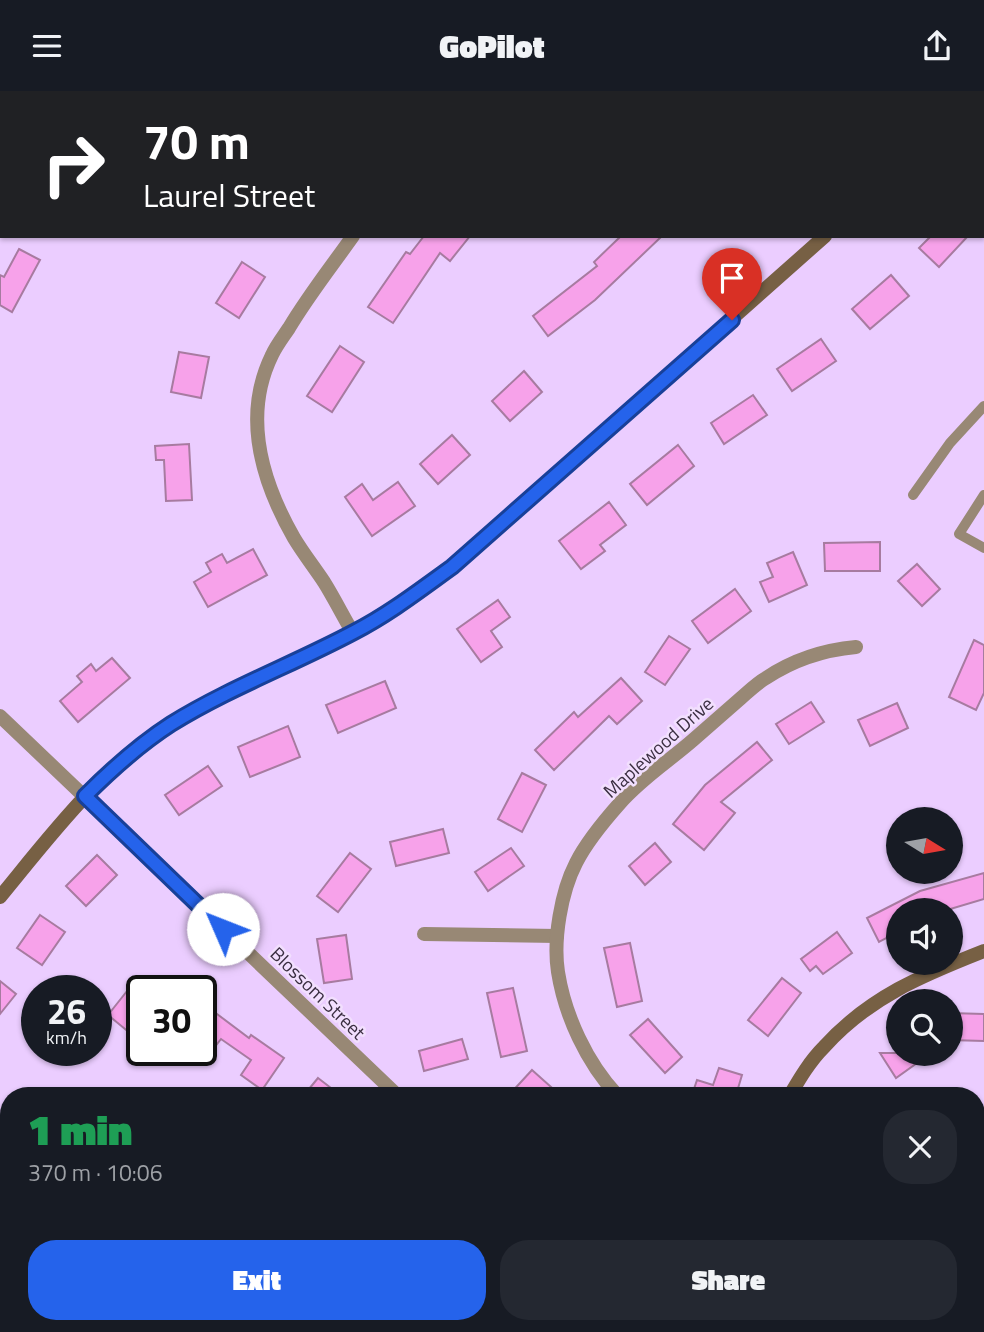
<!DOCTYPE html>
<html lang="en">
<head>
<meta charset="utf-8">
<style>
	:root { --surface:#171b24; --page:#242831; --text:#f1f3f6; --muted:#9ea1a6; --accent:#2563eb }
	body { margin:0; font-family:"Titillium Web",sans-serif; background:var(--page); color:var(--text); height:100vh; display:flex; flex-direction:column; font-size:26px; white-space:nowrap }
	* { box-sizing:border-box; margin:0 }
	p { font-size:23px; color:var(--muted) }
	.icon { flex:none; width:38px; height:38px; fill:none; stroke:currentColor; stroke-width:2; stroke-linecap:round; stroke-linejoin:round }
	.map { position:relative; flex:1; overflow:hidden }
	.details { position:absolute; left:0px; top:996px; width:985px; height:247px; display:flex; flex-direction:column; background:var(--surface); border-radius:28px 28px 0 0; box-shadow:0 2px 5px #0004 }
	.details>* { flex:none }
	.hud { position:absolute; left:0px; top:0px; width:985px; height:147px; box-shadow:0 2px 5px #0004; background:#202124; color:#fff; overflow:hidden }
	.needle { width:46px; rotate:101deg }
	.tools { position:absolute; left:886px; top:716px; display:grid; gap:14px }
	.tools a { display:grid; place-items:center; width:77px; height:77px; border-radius:50%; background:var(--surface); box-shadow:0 2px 5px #0004; font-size:35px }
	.speed { position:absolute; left:21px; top:884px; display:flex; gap:14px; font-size:35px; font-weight:700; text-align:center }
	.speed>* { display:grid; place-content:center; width:91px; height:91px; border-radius:50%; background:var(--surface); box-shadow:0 2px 5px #0004; line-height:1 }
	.speed small { font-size:18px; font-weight:400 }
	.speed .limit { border:4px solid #111; border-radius:10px; background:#fff; color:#111 }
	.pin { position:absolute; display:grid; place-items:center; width:60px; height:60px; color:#fff; margin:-72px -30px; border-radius:50% 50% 50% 0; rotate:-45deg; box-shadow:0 0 7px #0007 }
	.pin .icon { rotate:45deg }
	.me { position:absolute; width:77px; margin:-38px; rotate:314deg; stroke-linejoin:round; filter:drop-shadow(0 0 5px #0008) }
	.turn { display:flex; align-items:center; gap:24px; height:147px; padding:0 28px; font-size:32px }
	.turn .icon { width:91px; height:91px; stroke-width:2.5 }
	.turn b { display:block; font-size:49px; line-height:60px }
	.round { display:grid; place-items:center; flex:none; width:74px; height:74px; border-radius:28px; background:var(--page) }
	.overview { display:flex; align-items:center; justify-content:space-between; height:119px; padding:0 28px }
	h1 { font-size:42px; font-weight:800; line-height:52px; color:#1e9e55 }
	.action { display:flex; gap:14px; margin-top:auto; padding:14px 28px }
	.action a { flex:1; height:80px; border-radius:28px; background:var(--accent); color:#fff; font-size:28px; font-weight:800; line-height:80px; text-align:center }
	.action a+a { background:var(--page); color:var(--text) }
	header { display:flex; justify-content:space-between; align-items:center; height:91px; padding:0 28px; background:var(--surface); font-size:32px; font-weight:800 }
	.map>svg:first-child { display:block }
	.building { fill:#f7a2ea; stroke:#a77ba0; stroke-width:2 }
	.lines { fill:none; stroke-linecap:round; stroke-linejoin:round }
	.lane { stroke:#988875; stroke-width:10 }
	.street { stroke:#988875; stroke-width:14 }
	.secondary { stroke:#776044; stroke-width:14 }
	.route-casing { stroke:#184099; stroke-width:18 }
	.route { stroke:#2563eb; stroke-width:12 }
	.labels { text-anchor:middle; stroke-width:5; stroke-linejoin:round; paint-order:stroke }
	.street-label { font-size:19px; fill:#3b2f42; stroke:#f2dffe }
</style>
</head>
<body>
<header><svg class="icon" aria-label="menu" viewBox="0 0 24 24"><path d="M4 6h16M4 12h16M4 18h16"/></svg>GoPilot<svg class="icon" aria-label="share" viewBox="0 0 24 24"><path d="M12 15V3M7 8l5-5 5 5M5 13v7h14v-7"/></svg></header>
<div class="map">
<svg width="984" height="1241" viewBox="0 0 984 1241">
	<rect width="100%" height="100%" fill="#ebcdff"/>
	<g class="building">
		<polygon points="424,145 470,145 450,170 440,162 393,232 368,216 406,161 410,163"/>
		<polygon points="621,145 662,145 595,209 548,245 533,225 597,175 594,171"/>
		<polygon points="931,145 968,145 939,176 919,157"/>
		<polygon points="19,158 40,169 12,221 0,214 0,184 4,186"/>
		<polygon points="242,171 265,186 239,227 216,212"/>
		<polygon points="891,184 909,205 870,238 852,218"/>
		<polygon points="821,248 836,270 792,300 777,278"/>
		<polygon points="340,255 364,271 332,321 307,305"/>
		<polygon points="179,261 209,266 201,307 171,301"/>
		<polygon points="524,280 542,301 510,330 492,310"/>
		<polygon points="753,304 767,324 724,353 711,332"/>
		<polygon points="452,344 470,364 438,393 420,373"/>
		<polygon points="189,353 192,409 166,410 164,369 156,369 155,355"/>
		<polygon points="678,354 694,375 647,414 630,393"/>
		<polygon points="398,391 415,415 372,445 345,406 362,393 373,409"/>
		<polygon points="609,411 626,434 600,454 605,460 581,478 559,450"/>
		<polygon points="880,451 880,480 825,480 824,452"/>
		<polygon points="253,458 267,484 208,516 194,491 211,481 206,472 222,463 227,472"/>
		<polygon points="793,461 807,494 769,511 760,491 773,486 767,472"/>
		<polygon points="917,473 940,498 922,515 898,490"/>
		<polygon points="735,498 751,520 708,552 692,530"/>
		<polygon points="498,509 510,526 491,540 502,556 481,571 457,538"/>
		<polygon points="669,545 690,558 665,594 645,581"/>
		<polygon points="974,549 984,554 984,602 976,619 949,606"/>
		<polygon points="112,567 130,587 78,631 60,610 82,591 77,585 91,573 96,580"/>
		<polygon points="621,587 642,610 617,633 609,625 554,679 535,659 574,621 578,626"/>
		<polygon points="385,590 396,617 338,642 326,614"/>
		<polygon points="811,611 824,631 789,653 776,633"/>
		<polygon points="897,612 908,637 870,655 858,629"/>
		<polygon points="288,635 300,666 250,686 238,656"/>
		<polygon points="757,651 772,669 721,711 735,722 704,759 673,733 705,694"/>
		<polygon points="208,675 222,695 179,724 165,704"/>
		<polygon points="522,682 546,694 522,741 498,728"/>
		<polygon points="443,738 449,762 396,775 390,751"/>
		<polygon points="655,752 671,771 645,794 629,775"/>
		<polygon points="511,757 524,775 488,800 475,781"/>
		<polygon points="350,762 371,778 338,821 317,805"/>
		<polygon points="97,764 117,784 86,815 66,795"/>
		<polygon points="984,782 984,808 947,819 898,819 898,841 879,851 867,827 920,800"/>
		<polygon points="40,824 65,841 42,874 17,857"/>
		<polygon points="837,841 852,862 823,883 816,875 810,880 801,868"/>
		<polygon points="346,844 352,888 324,892 317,848"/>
		<polygon points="630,852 642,910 617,916 604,857"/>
		<polygon points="782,887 801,902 768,945 748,929"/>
		<polygon points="0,890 16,903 0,923"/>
		<polygon points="131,895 142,903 142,952 108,924"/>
		<polygon points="513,897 527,960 501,966 487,902"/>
		<polygon points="201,911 249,947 251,944 284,967 262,999 241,984 251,969 221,948 217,953 201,941"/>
		<polygon points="950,922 984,923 984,950 950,949"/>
		<polygon points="648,928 682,966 665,982 630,944"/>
		<polygon points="462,948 468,968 424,980 419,960"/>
		<polygon points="880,962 931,962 896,987"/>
		<polygon points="719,977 742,984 736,1004 692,1004 697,989 713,994"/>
		<polygon points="532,979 560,1004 509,1004"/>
		<polygon points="318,987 340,1004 304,1004"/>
	</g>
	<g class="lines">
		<g class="lane">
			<polyline points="913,404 950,352 984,315"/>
			<polyline points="984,404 959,443 984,457"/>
			<polyline points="132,1234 132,1241"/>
		</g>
		<g class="street">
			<polyline points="902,0 904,2"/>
			<polyline points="70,2 72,0"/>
			<polyline points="457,2 458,0"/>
			<polyline points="0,98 2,96"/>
			<path d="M353,145C331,176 308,205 289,237C283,246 276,255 272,264C242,325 262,391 294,447C303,462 314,476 324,491C334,507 343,525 353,542"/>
			<polyline points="0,625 397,1004"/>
			<polyline points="424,843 557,845"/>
			<path d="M617,1004C587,972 565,925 558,881C553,849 561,801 576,772C587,750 604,730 620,712C642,687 669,670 693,649C709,635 725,621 741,607C749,600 757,592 766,587C793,569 823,559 856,556"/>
			<polyline points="303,1241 310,1234"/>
			<polyline points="980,1241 984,1231"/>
		</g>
		<g class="secondary">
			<polyline points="983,2 984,1"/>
			<path d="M0,806C51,744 101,677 171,633C229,597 295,573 355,540C390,522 421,499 452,476L825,145"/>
			<path d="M790,1004C800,987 810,970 824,956C869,906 923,884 984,860"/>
			<polyline points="651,1241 658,1234"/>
		</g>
	</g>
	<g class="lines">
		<g class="route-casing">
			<path id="route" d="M223,838L85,705C111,679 140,653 171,633C229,597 294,573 354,541C389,523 420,499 452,476L732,229"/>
		</g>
		<use href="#route" class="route"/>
	</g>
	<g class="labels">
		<g class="street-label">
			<text transform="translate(658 656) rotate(-42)" y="7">Maplewood Drive</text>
			<text transform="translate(318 902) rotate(44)" y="7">Blossom Street</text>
		</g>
	</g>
</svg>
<div class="tools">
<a><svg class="needle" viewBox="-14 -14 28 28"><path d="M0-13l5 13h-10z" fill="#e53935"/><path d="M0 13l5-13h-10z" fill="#9ea1a6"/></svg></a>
<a><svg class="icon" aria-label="sound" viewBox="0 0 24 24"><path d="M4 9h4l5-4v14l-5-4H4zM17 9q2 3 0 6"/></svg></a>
<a><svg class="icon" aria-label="search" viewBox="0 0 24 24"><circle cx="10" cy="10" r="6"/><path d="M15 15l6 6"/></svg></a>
</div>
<div class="speed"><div>26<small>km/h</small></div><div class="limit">30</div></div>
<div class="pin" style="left:732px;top:229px;background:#d93025"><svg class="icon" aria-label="arrive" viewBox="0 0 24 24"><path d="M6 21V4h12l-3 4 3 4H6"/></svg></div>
<svg class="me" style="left:223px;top:838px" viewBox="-20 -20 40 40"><circle r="19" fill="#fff"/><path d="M0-13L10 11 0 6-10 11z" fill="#2563eb"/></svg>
<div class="hud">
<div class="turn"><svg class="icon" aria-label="right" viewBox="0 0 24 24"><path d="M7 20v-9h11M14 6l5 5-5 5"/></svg><div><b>70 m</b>Laurel Street</div></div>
</div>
<section class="details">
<div class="overview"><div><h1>1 min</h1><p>370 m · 10:06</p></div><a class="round"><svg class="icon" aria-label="close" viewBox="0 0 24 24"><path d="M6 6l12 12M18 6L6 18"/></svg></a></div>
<div class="action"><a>Exit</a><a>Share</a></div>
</section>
</div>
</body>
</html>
